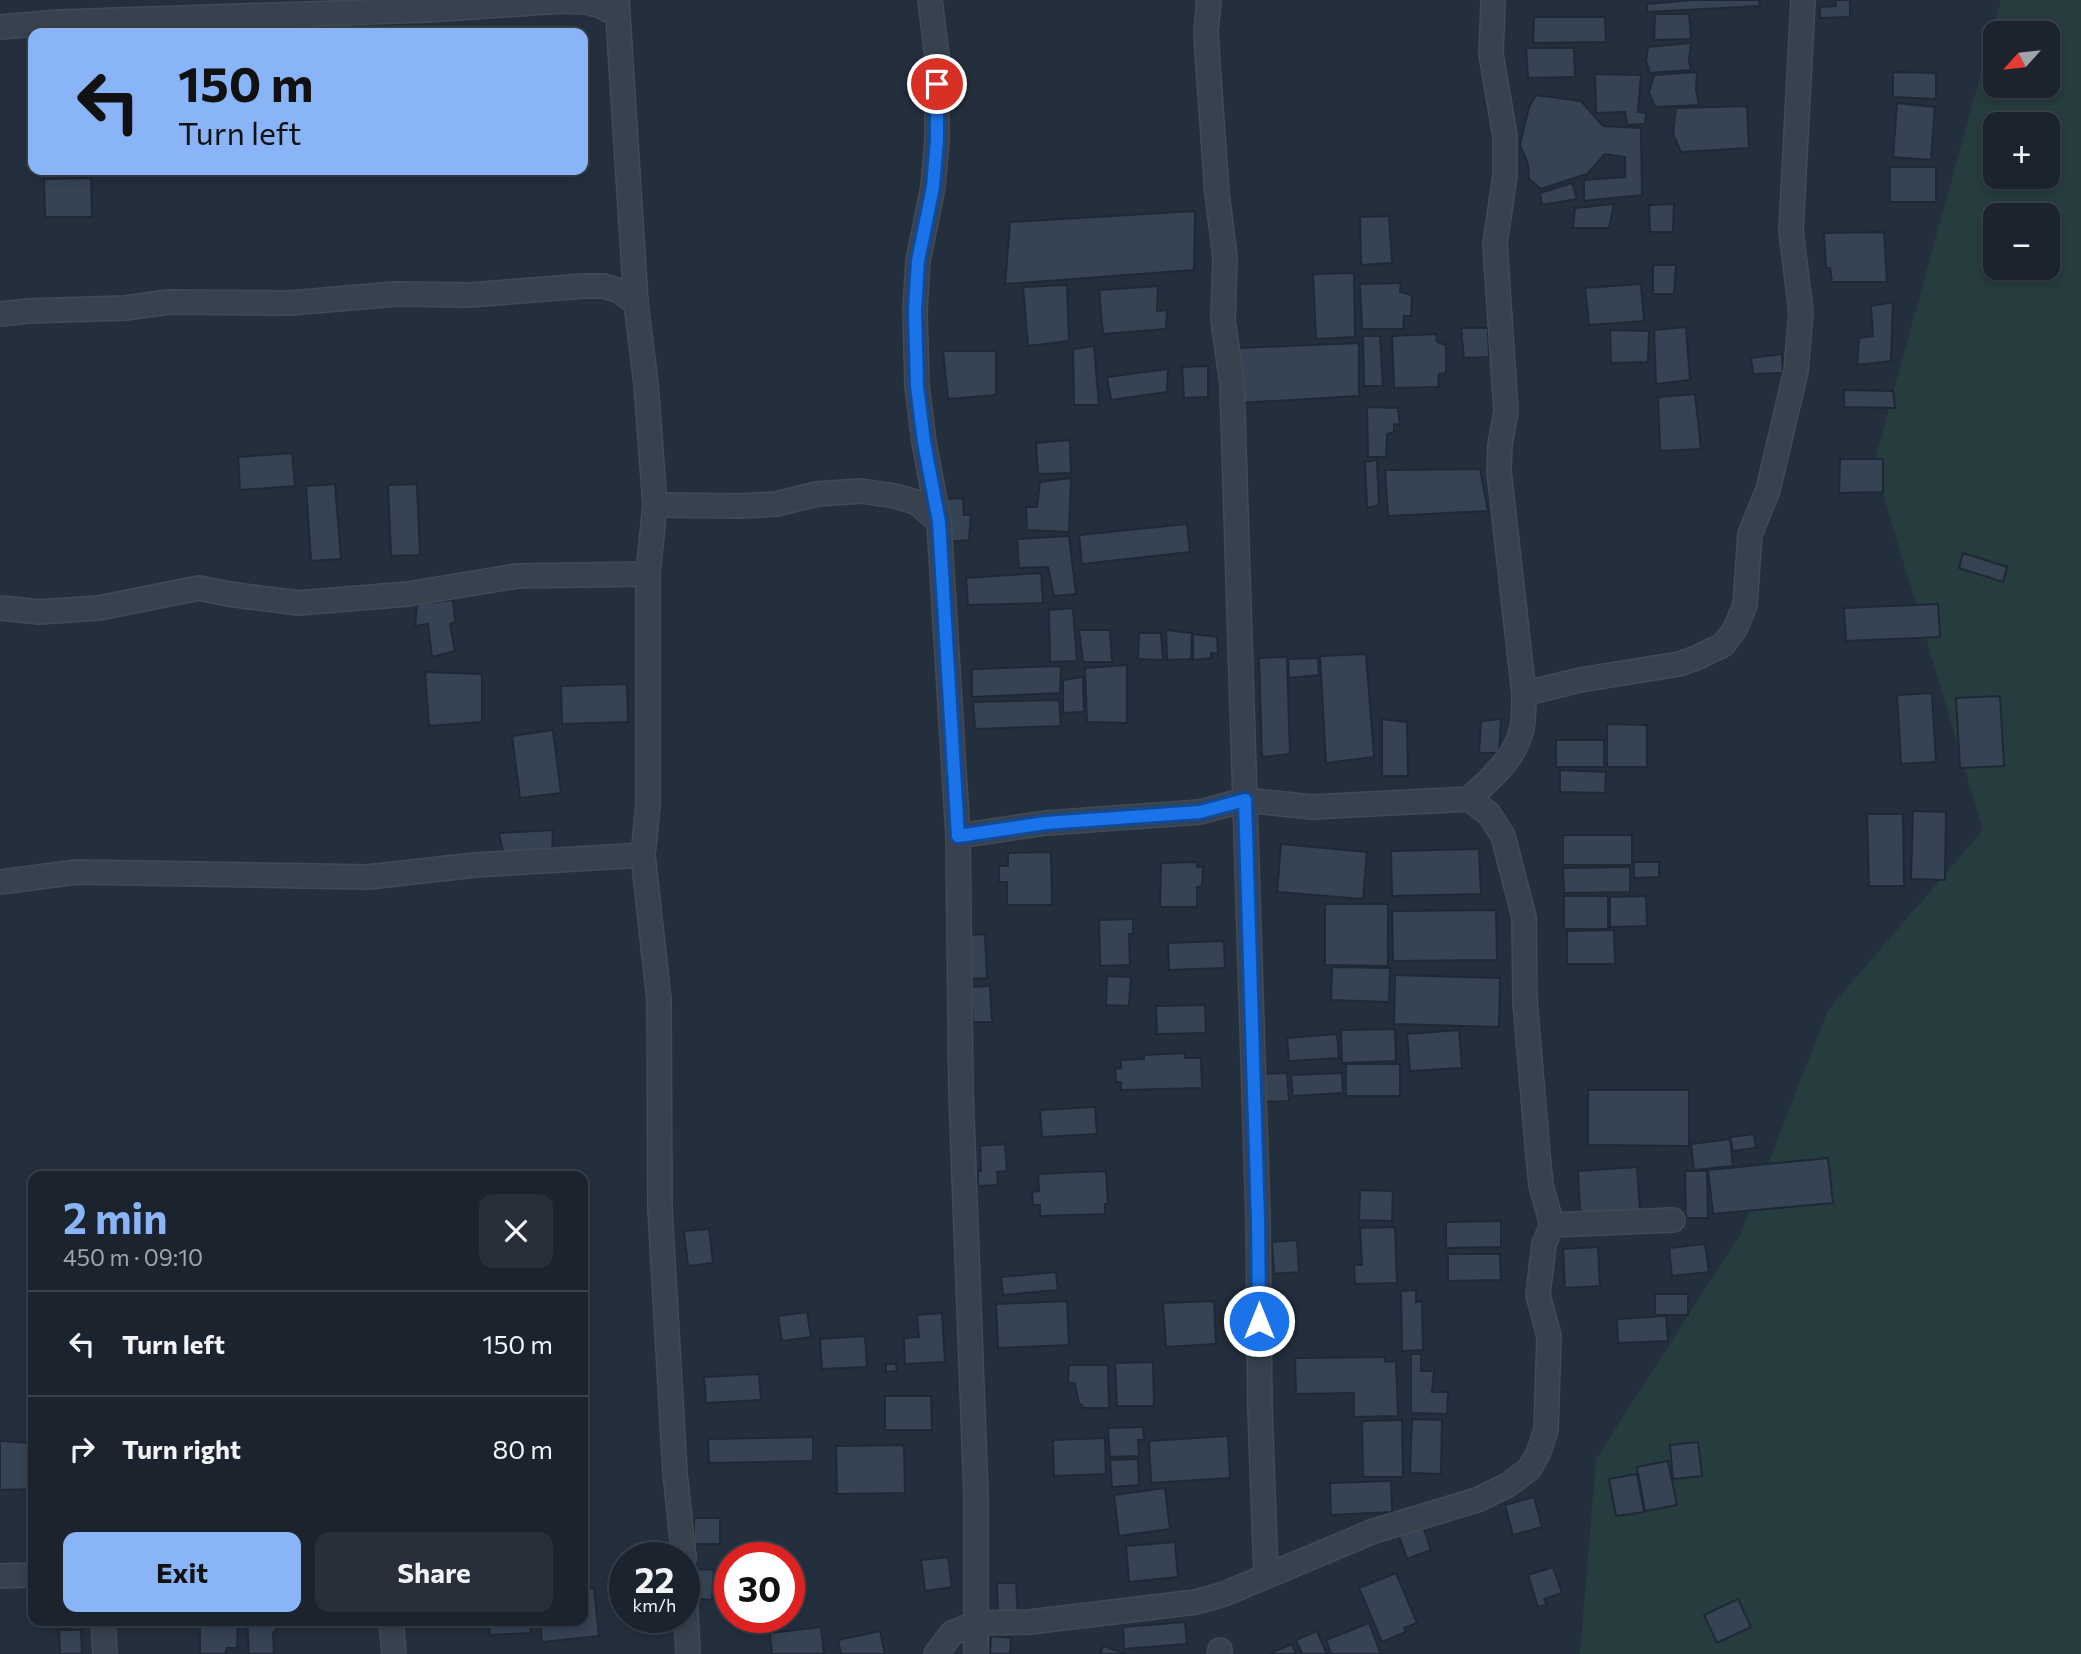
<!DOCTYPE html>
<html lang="en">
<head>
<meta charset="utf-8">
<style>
	:root { --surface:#1b232e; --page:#282f3a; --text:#f1f3f6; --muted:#a0a4aa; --line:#39404a; --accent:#8ab4f8 }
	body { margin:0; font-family:Commissioner,sans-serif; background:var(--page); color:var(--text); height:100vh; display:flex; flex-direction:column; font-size:26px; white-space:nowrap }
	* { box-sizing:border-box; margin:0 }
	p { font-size:23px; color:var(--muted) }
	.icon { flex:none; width:38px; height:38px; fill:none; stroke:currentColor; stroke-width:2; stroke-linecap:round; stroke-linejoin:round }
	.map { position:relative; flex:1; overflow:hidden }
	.panel { position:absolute; left:28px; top:1171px; width:560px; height:455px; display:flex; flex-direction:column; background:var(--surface); border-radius:14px; box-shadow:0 4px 10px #0003,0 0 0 2px var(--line) }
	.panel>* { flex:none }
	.hud { position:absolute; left:28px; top:28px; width:560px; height:147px; border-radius:14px; box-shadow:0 4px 10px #0003,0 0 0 2px var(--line); background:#8ab4f8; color:#111; overflow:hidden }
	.needle { width:46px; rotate:243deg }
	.buttons { position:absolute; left:1983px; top:21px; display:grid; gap:14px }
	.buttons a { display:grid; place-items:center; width:77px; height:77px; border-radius:14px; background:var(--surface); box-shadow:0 4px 10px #0003,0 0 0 2px var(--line); font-size:35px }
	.speed { position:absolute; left:609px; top:1542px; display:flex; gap:14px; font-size:35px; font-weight:700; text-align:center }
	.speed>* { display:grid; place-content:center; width:91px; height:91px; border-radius:50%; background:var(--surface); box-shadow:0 4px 10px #0003,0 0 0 2px var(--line); line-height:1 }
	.speed small { font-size:18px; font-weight:400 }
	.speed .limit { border:10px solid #d22; background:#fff; color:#111 }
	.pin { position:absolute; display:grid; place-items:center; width:60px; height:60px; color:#fff; margin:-30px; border:4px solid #fff; border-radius:50%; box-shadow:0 2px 7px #0007 }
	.me { position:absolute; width:77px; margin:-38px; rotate:0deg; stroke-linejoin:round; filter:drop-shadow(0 0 5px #0008) }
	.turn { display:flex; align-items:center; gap:24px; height:147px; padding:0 35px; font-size:32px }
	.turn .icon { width:91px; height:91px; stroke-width:2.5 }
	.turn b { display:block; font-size:49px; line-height:60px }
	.round { display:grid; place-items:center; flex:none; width:74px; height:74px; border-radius:14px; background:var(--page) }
	.summary { display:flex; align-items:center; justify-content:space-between; height:119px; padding:0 35px }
	h1 { font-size:42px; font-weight:700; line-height:52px; color:var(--accent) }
	.cta { display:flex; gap:14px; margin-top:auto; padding:14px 35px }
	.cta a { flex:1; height:80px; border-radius:14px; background:var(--accent); color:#111; font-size:28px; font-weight:700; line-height:80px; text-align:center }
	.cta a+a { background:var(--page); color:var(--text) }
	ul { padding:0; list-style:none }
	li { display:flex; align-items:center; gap:21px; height:105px; padding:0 35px; border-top:2px solid var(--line) }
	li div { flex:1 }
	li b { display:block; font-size:26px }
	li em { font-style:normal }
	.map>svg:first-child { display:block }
	.green { fill:#263c3f; fill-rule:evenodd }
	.building { fill:#364354; stroke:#1f2835; stroke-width:2 }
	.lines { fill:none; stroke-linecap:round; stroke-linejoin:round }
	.minor-casing { stroke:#414a57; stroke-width:26 }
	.minor { stroke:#38414e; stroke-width:23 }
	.route-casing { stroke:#114b97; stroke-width:18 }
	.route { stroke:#1a73e8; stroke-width:12 }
</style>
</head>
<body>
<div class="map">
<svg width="2081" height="1654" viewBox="0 0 2081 1654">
	<rect width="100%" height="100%" fill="#242f3e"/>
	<path class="green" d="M2001,0H2081V1654H1580L1596,1459L1741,1233L1828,1010L1983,830L1874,463ZM1995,33H2048V86H1995ZM1995,124H2048V177H1995ZM1995,215H2048V268H1995Z"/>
	<g class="building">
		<polygon points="1692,0 1759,0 1760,6 1647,12 1647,4"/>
		<polygon points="1835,0 1850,0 1850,17 1820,18 1820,7 1836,6"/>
		<polygon points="1655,14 1689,14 1691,39 1654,40"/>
		<polygon points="1534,17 1605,17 1606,42 1533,43"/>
		<polygon points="1691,43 1689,60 1691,70 1650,73 1646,61 1648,47"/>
		<polygon points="1526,48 1574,48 1575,77 1528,78"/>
		<polygon points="1697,72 1696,89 1699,105 1655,107 1649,92 1654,75"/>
		<polygon points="1893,72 1936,73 1936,99 1893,97"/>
		<polygon points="1595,74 1641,75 1638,112 1646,113 1645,124 1627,125 1625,112 1596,113"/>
		<polygon points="1536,95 1581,101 1603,126 1641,128 1642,195 1584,201 1584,180 1625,177 1625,157 1605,154 1587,174 1541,189 1529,179 1528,164 1520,145 1529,107"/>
		<polygon points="1897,103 1935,107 1931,160 1893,157"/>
		<polygon points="1747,106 1749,148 1681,152 1673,134 1676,108"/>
		<rect x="1890" y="167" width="46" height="35"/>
		<polygon points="91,178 92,217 45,217 44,179"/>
		<polygon points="1572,183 1577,199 1542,205 1540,193"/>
		<polygon points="1614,204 1609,228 1573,228 1575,208"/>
		<polygon points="1674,204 1673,232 1650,232 1649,205"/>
		<polygon points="1195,211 1194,270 1005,284 1010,222"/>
		<polygon points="1389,216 1392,263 1361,265 1360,217"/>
		<polygon points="1884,232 1887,282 1832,282 1830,268 1826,268 1824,233"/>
		<polygon points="1653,265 1676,265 1674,294 1653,294"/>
		<polygon points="1354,273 1355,337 1316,339 1313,274"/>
		<polygon points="1401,283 1400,292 1412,295 1411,316 1404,316 1403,329 1362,329 1360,284"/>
		<polygon points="1641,284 1644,321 1589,325 1585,288"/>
		<polygon points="1067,285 1069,341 1028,346 1023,287"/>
		<polygon points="1158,286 1157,311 1167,310 1166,329 1103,334 1099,290"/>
		<polygon points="1893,302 1891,361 1857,365 1859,338 1873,336 1871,306"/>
		<polygon points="1686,327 1690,380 1656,384 1654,330"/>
		<polygon points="1461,328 1488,328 1489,357 1464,358"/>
		<polygon points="1610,330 1649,331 1648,362 1611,363"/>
		<polygon points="1436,334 1437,342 1446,345 1446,373 1439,374 1438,387 1394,388 1392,336"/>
		<polygon points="1363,336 1380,336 1383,386 1364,386"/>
		<polygon points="1359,343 1359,396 1238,403 1238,348"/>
		<polygon points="1094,346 1099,405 1074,405 1073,349"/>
		<polygon points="943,351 996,351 996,395 948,399"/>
		<polygon points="1782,354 1783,373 1753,374 1751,358"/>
		<polygon points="1208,366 1208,397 1184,398 1182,367"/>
		<polygon points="1168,369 1167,392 1111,400 1107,377"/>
		<polygon points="1844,390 1893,391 1895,408 1844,407"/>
		<polygon points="1695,394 1701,449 1660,451 1658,397"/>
		<polygon points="1367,407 1398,408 1400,425 1394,424 1394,432 1387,434 1386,457 1368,457"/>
		<polygon points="1070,440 1071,473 1038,474 1036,443"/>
		<polygon points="292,453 295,486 240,490 238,457"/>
		<polygon points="1840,459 1883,459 1883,492 1839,493"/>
		<polygon points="1377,460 1379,505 1367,508 1365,462"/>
		<polygon points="1480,469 1488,511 1388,516 1385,470"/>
		<polygon points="1071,478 1069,532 1027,530 1026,507 1037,507 1040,482"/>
		<polygon points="335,484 341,559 311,561 306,486"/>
		<polygon points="417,484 420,555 391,556 388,485"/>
		<polygon points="963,498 964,515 971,515 969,540 948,542 946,499"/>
		<polygon points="1187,524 1190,552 1082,564 1079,535"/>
		<polygon points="1069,536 1076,594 1054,596 1048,567 1019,568 1017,539"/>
		<polygon points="1963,553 2007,567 2003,582 1959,568"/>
		<polygon points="1041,573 1043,603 968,605 966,578"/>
		<polygon points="453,600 455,622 450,624 455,651 432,657 428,624 415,626 417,604"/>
		<polygon points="1938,604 1940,637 1846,641 1844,608"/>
		<polygon points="1073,608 1077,661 1050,662 1049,610"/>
		<polygon points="1079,630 1110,630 1112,662 1083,662"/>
		<polygon points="1166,630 1192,633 1191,659 1167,660"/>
		<polygon points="1139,633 1161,633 1163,660 1138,659"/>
		<polygon points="1193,634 1217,637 1218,654 1211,653 1211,658 1193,660"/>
		<polygon points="1366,654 1374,757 1326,763 1320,656"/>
		<polygon points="1287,657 1290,754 1262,757 1259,658"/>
		<polygon points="1318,658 1319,675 1289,678 1288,659"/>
		<polygon points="1127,665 1127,723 1087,722 1085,668"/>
		<polygon points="1061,666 1060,693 972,697 972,669"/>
		<polygon points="425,672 482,674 482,722 429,726"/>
		<polygon points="1083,677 1084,712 1063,713 1063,680"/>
		<polygon points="627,684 628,722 562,724 561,686"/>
		<polygon points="1932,693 1936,762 1901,764 1897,695"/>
		<polygon points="2000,696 2004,766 1960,768 1956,698"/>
		<polygon points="1059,700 1061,726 975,729 973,702"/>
		<polygon points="1382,719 1407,722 1408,776 1382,776"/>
		<polygon points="1501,719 1499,753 1479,753 1481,721"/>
		<polygon points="1607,724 1647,725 1647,767 1607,767"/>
		<polygon points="553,730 561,793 520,798 512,736"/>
		<rect x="1556" y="740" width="48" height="27"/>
		<polygon points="1560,770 1606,772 1605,793 1560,792"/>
		<polygon points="1913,811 1946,812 1945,880 1911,879"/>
		<polygon points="1867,814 1903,814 1904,886 1869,886"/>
		<polygon points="553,830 552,853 504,856 499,833"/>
		<rect x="1563" y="835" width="69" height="30"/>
		<polygon points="1281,844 1367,852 1363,899 1277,892"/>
		<polygon points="1479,849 1481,894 1392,896 1391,851"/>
		<polygon points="1051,852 1052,905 1007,905 1007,882 999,882 999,866 1008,866 1008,853"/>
		<polygon points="1197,862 1197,867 1203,866 1202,886 1197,887 1197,907 1160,907 1161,863"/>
		<polygon points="1634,862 1659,862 1659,877 1634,878"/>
		<polygon points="1630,867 1630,892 1564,893 1563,868"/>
		<rect x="1564" y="896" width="44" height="33"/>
		<polygon points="1646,896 1647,926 1610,927 1610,897"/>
		<polygon points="1325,904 1388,904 1388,966 1325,965"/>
		<polygon points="1496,910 1497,960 1393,961 1392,911"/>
		<polygon points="1133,919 1133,934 1129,934 1130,965 1100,966 1099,920"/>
		<polygon points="1614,930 1615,964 1567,964 1567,931"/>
		<polygon points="985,934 987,978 971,979 969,935"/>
		<polygon points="1224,941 1225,968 1169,970 1168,943"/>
		<polygon points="1332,967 1390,968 1389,1002 1331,1000"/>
		<polygon points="1395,975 1500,978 1499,1027 1394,1024"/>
		<polygon points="1107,976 1131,977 1129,1006 1106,1005"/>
		<polygon points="990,986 992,1022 973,1022 971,987"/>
		<polygon points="1205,1005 1206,1033 1157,1034 1156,1006"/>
		<polygon points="1395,1029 1396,1061 1342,1063 1341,1030"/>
		<polygon points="1459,1030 1462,1068 1410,1071 1407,1034"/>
		<polygon points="1337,1034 1339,1058 1289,1061 1287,1038"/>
		<polygon points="1185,1053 1185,1058 1201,1058 1202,1088 1121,1090 1121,1082 1116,1082 1115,1069 1121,1068 1121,1060 1144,1059 1144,1055"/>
		<rect x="1346" y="1064" width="54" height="32"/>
		<polygon points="1287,1073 1289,1101 1261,1102 1260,1074"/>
		<polygon points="1342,1073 1343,1093 1293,1096 1291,1075"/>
		<polygon points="1588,1090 1689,1090 1689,1146 1588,1145"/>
		<polygon points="1095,1107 1097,1134 1042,1137 1040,1110"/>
		<polygon points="1754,1134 1756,1148 1733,1151 1730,1137"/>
		<polygon points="1730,1139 1733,1166 1694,1170 1691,1144"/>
		<polygon points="1005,1144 1007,1171 997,1172 998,1185 978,1186 978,1171 981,1171 980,1146"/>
		<polygon points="1828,1158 1833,1203 1713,1214 1708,1170"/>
		<polygon points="1637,1167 1640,1210 1580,1213 1578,1171"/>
		<polygon points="1106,1171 1108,1204 1105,1204 1105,1214 1040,1216 1040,1205 1033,1205 1032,1192 1039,1191 1038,1174"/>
		<polygon points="1685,1171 1707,1171 1708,1218 1686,1218"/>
		<polygon points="1360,1190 1393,1191 1392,1221 1359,1220"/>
		<polygon points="1501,1221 1501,1247 1446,1248 1446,1222"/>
		<polygon points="1395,1227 1397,1283 1355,1284 1354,1265 1362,1265 1360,1228"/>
		<polygon points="709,1229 713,1263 688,1266 684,1231"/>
		<polygon points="1297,1240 1299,1272 1274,1274 1272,1242"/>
		<polygon points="1705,1244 1709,1272 1672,1276 1669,1248"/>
		<polygon points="1598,1247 1600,1286 1565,1288 1563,1249"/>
		<polygon points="1448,1254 1500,1254 1501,1280 1448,1281"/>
		<polygon points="1056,1272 1058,1290 1003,1295 1001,1277"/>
		<polygon points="1416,1290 1416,1302 1422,1301 1423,1350 1402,1351 1401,1291"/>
		<rect x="1655" y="1294" width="33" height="21"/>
		<polygon points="1067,1301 1069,1345 998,1348 996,1304"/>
		<polygon points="1214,1301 1216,1344 1166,1347 1163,1303"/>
		<polygon points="807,1312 811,1337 782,1341 778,1316"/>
		<polygon points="942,1313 945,1362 905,1364 904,1338 919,1337 917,1315"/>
		<polygon points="1666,1316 1668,1341 1618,1343 1617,1319"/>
		<polygon points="865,1336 867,1367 822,1369 820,1339"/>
		<polygon points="1411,1354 1421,1354 1421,1371 1434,1371 1432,1392 1448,1392 1447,1414 1411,1413"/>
		<polygon points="1385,1357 1385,1362 1396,1361 1398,1416 1354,1417 1354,1393 1296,1394 1295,1358"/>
		<polygon points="1153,1362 1154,1406 1117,1406 1115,1363"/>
		<polygon points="886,1364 896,1364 897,1371 886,1372"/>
		<polygon points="1069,1365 1108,1365 1109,1408 1082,1408 1082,1405 1079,1404 1075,1384 1068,1382"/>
		<polygon points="759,1374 761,1400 706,1403 704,1377"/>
		<polygon points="885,1396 931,1396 932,1430 885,1430"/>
		<polygon points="1412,1419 1442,1420 1441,1474 1410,1473"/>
		<polygon points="1402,1420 1403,1477 1363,1477 1362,1421"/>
		<polygon points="1143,1427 1144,1440 1138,1440 1139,1456 1110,1457 1108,1428"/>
		<polygon points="1228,1436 1230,1478 1151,1483 1149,1441"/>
		<polygon points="813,1437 813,1461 709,1463 708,1439"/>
		<polygon points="1105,1438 1106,1474 1054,1476 1053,1440"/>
		<polygon points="0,1441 33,1443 33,1489 0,1490"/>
		<polygon points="1698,1442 1702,1476 1673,1479 1670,1445"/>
		<polygon points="904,1445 905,1493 837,1494 836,1446"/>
		<polygon points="1138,1459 1139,1485 1112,1487 1110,1460"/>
		<polygon points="1668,1461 1677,1505 1645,1511 1637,1467"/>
		<polygon points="1637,1474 1644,1512 1616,1516 1609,1479"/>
		<polygon points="1391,1481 1392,1512 1331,1515 1330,1483"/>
		<polygon points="1165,1488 1170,1529 1119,1536 1114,1495"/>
		<polygon points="1534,1497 1542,1527 1513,1535 1505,1505"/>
		<rect x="694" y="1518" width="26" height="26"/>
		<polygon points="1422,1524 1431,1550 1407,1559 1398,1533"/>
		<polygon points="1175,1542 1178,1577 1129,1582 1126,1546"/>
		<polygon points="948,1557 952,1587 925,1591 921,1560"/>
		<polygon points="1553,1567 1562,1593 1544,1599 1547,1605 1538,1607 1528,1575"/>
		<polygon points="696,1569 714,1570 712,1600 693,1598"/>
		<polygon points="1396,1573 1417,1623 1404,1628 1406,1632 1382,1642 1359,1588"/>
		<polygon points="997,1583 1016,1583 1018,1614 998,1615"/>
		<polygon points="594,1588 599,1636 542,1642 540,1620 583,1620 583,1589"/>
		<polygon points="1738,1599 1751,1627 1717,1643 1704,1615"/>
		<polygon points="200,1620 238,1620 237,1648 227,1648 225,1654 200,1654"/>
		<polygon points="247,1620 275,1620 276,1632 273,1632 274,1654 249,1654"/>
		<polygon points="489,1620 530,1620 531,1633 490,1635"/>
		<polygon points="1185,1622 1187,1644 1124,1649 1123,1627"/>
		<polygon points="1369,1623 1381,1654 1331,1654 1326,1640"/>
		<polygon points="76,1627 79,1654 60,1654 58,1630"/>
		<polygon points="821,1627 824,1654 772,1654 770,1633"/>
		<polygon points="59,1630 81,1630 82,1654 60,1654"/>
		<polygon points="880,1631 885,1654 841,1654 838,1640"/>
		<polygon points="1317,1631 1327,1654 1302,1654 1296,1640"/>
		<polygon points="991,1636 1011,1638 1010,1654 990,1654"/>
		<polygon points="1292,1644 1296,1654 1268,1654"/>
		<polygon points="1103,1646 1126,1654 1100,1654"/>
	</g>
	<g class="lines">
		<g class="minor-casing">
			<g id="minor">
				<polyline points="617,0 636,303 646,384 655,505 648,574 648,805 643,855 659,1000 660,1209 675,1473 684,1558"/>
				<polyline points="930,0 937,56 937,140 933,187 918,261 915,310 917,386 924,442 939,522 958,836 961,1093 976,1495 976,1654"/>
				<polyline points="1209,0 1206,31 1208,65 1217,193 1225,257 1223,320 1232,384 1258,1220 1260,1410 1266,1574"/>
				<polyline points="0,27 60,22 429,10 562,1 586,2 601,6 618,15"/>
				<polyline points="0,314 28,311 125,308 168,302 290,303 396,294 470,295 584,286 604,286 620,291 636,303"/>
				<polyline points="655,505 741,506 776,504 817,494 861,491 895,496 916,502 939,522"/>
				<polyline points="0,608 39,612 99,608 199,588 229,594 298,603 408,594 517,576 648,574"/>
				<polyline points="1524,694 1580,680 1679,664 1696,658 1723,645 1735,629 1745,605 1750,534 1768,490 1796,371 1801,312 1791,231 1803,0"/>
				<path d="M1469,799C1490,779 1516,758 1522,728C1524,717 1524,705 1524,694L1499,471L1500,445L1506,411L1495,244L1505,175V136L1491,54L1493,3"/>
				<polyline points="0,882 77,872 368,877 475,865 643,855"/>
				<polyline points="1552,1225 1673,1220"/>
				<polyline points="684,1570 688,1654"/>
				<polyline points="0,1576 33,1575"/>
				<polyline points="103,1620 105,1654"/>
				<polyline points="391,1620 394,1654"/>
				<polyline points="936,1654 952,1633 976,1623 1030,1622 1196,1602 1224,1594 1374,1531 1477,1500 1508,1485 1529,1469 1538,1454 1546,1430 1549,1336 1538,1295 1544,1244 1552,1225 1541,1185 1538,1155 1525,1001 1524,917 1503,836 1489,814 1469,799 1312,807 1245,800 1200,812 1046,823 958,836"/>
				<polyline points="1219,1654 1220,1650"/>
			</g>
		</g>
		<use href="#minor" class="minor"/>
	</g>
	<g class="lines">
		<g class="route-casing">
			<polyline id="route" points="937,84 937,140 933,187 918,261 915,310 917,386 924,442 939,522 958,836 1046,823 1200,812 1245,800 1258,1220 1259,1321"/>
		</g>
		<use href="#route" class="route"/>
	</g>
</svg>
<div class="buttons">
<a><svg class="needle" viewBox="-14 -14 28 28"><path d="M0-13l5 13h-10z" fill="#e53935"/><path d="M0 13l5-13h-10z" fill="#a0a4aa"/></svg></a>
<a>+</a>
<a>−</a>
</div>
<div class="speed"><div>22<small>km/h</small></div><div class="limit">30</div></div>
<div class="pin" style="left:937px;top:84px;background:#d93025"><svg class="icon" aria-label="arrive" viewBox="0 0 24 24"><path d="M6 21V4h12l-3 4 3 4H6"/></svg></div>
<svg class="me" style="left:1259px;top:1321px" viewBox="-20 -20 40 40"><circle r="17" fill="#1a73e8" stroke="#fff" stroke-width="3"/><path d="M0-11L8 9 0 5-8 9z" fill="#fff"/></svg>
<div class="hud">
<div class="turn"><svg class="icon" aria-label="left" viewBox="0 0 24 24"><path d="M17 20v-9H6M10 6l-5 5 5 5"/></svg><div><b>150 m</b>Turn left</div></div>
</div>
<section class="panel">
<div class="summary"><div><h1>2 min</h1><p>450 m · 09:10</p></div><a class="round"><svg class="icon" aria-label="close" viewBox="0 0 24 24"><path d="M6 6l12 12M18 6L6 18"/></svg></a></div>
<ul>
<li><svg class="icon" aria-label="left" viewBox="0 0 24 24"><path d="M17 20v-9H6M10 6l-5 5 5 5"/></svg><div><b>Turn left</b></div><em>150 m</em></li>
<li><svg class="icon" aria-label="right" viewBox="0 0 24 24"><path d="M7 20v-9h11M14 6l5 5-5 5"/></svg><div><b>Turn right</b></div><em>80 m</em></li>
</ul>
<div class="cta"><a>Exit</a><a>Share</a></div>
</section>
</div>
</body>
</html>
